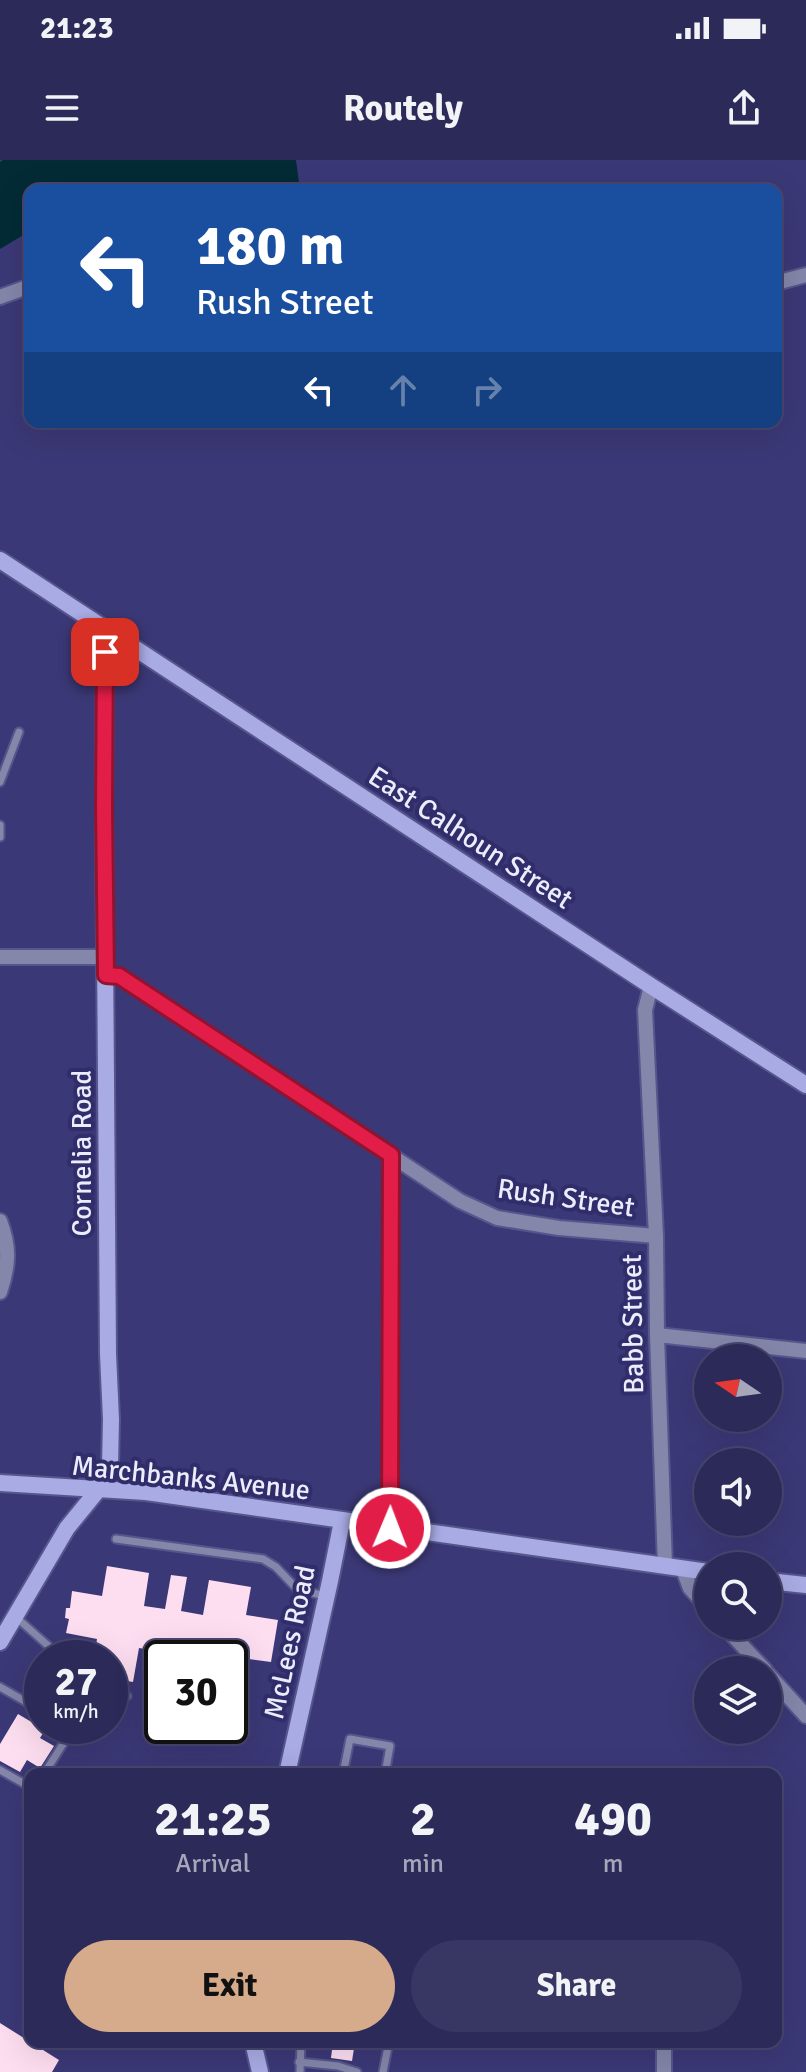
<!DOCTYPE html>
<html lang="en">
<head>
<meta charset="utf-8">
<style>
	:root { --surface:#2c2a59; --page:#383662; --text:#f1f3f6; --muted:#a6a7ba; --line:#48466f; --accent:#d6ab8b }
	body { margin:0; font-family:Signika,sans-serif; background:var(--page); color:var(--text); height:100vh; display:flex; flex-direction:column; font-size:30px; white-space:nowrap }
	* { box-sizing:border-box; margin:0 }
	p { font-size:26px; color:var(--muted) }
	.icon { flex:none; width:44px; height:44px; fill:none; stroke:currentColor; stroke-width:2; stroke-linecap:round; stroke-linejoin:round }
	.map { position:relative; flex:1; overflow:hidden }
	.sheet { position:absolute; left:24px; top:1608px; width:758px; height:280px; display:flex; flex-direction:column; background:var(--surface); border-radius:16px; box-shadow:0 8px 32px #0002,0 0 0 2px var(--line) }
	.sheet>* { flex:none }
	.banner { position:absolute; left:24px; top:24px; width:758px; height:244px; border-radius:16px; box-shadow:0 8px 32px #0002,0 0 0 2px var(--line); background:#1a4fa0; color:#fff; overflow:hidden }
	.needle { width:52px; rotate:283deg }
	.tools { position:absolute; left:694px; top:1184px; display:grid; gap:16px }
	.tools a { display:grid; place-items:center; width:88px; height:88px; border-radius:50%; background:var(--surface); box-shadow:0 8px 32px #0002,0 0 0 2px var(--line); font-size:40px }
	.speed { position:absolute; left:24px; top:1480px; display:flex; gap:16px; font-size:40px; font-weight:700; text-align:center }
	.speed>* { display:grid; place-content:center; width:104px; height:104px; border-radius:50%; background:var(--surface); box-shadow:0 8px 32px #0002,0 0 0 2px var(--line); line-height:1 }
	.speed small { font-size:20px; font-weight:400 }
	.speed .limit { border:4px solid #111; border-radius:12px; background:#fff; color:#111 }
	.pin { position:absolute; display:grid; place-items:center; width:68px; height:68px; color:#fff; margin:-34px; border-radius:16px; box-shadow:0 4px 12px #0006 }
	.me { position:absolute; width:88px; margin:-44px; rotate:1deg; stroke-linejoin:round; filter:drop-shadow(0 0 6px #0008) }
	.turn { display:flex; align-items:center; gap:28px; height:168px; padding:0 40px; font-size:36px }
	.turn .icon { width:104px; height:104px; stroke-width:2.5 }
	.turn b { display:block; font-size:56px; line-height:68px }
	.lanes { display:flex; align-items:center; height:76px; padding:0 40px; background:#0003; justify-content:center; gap:40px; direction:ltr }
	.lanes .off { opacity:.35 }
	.eta { display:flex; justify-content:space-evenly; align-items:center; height:136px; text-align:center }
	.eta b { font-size:48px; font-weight:700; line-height:56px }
	.primary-button { display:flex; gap:16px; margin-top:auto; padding:16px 40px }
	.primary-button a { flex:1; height:92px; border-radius:48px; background:var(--accent); color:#111; font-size:32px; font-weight:700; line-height:92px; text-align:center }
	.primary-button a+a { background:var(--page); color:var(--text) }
	.status { display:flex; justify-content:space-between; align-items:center; height:56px; padding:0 40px; background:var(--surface); direction:ltr }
	.status svg { height:22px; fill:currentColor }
	header { display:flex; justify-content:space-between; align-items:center; height:104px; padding:0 40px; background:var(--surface); font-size:36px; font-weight:700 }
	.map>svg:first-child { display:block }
	.water { fill:#022b36 }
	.building { fill:#fddef0 }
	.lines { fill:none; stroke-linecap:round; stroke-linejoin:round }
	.lane-casing { stroke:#57558c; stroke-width:11 }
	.street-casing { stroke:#57558c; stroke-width:18 }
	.secondary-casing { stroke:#57558c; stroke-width:20 }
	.lane { stroke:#8486aa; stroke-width:7 }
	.street { stroke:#8486aa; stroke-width:14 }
	.secondary { stroke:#a8abe4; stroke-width:16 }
	.route-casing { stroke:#92132f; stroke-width:20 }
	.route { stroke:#e11d48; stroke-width:14 }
	.labels { text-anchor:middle; stroke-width:8; stroke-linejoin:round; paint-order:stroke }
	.street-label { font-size:28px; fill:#ebedfc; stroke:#312d6b }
</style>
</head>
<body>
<div class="status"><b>21:23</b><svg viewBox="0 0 49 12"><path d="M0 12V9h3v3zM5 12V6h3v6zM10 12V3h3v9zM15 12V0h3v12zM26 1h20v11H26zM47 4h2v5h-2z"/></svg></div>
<header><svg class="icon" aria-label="menu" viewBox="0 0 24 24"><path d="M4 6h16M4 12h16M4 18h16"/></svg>Routely<svg class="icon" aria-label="share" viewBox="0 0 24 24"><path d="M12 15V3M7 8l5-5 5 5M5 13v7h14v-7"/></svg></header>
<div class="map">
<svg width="806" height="1912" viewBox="0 0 806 1912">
	<rect width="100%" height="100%" fill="#3b3877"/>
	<polygon class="water" points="3,0 296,0 300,30 30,30 30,71 0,89 0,2"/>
	<g class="building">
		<polygon points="107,1406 149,1413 144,1446 165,1449 171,1415 187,1417 181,1451 203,1455 209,1420 251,1427 246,1455 278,1460 271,1502 241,1498 236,1527 230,1526 230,1498 202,1498 139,1488 133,1522 110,1518 110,1498 94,1498 97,1479 66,1473 69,1459 65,1458 66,1448 70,1448 72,1431 102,1436"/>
		<polygon points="18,1554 45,1570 40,1578 54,1586 40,1608 27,1600 20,1612 0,1601 0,1584"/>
		<polygon points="0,1863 59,1900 52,1912 0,1912"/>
		<polygon points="333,1882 355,1882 352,1901 331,1898"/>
	</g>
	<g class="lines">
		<g class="lane-casing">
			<g id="lane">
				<polyline points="0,622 19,572"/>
				<polyline points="0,665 0,677"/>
				<polyline points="116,1379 263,1399 276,1407 297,1429 325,1436"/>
				<polyline points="17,1458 62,1498"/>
				<polyline points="0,1527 42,1551"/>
				<polyline points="110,1534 127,1536"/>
				<polyline points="0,1610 30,1627"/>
				<polyline points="44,1614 63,1584 62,1566"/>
				<polyline points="343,1614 350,1579 390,1586 385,1614"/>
				<polyline points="299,1902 338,1906 357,1912"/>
				<polyline points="300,1912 301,1882"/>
				<polyline points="383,1912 389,1882"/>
			</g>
		</g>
		<g class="street-casing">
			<g id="street">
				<polyline points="776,123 806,115"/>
				<polyline points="0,137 30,126"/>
				<polyline points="0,797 106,797"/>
				<polyline points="106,815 119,816 460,1041 497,1058 559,1068 656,1076"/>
				<polyline points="651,826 645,850 656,1076 657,1175 665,1406"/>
				<path d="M0,1061C10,1087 9,1105 0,1132"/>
				<polyline points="657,1175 806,1191"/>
				<polyline points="390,1368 391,995"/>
				<polyline points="683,1409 690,1428 708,1448"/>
				<polyline points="724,1466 765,1510"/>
				<polyline points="768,1514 806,1556"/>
				<polyline points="664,1890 664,1912"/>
			</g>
		</g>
		<g class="secondary-casing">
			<g id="secondary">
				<polyline points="0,400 651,826 806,925"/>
				<polyline points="0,1323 146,1332 708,1412"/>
				<polyline points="768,1421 806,1425"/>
				<polyline points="0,1482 67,1368 98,1330 110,1307 111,1259 108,1194 104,648 105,492 108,471"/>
				<polyline points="287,1614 330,1421 342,1361"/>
				<polyline points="253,1882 260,1912"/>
			</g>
		</g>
		<use href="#lane" class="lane"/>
		<use href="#street" class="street"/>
		<use href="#secondary" class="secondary"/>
	</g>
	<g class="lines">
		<g class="route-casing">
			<polyline id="route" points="105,492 104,648 106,815 119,816 391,995 390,1368"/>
		</g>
		<use href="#route" class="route"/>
	</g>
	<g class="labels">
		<g class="street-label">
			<text transform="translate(471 677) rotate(33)" y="10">East Calhoun Street</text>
			<text transform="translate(81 993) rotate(-90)" y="10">Cornelia Road</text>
			<text transform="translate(566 1037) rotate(8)" y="10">Rush Street</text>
			<text transform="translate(632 1164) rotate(-91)" y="10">Babb Street</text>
			<text transform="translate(191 1317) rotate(6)" y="10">Marchbanks Avenue</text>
			<text transform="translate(289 1482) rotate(-78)" y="10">McLees Road</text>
		</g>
	</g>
</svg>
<div class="tools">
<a><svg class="needle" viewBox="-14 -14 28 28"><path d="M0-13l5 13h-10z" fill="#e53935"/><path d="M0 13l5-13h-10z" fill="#a6a7ba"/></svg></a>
<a><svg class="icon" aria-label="sound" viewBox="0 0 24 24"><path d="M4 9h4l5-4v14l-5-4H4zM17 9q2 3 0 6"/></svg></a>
<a><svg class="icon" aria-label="search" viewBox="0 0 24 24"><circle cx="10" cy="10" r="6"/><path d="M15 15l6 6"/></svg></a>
<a><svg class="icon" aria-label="layers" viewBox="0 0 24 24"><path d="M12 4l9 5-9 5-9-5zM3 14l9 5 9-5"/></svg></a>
</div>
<div class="speed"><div>27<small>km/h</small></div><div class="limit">30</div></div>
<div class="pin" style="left:105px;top:492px;background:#d93025"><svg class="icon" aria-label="arrive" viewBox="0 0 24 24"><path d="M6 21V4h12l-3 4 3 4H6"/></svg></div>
<svg class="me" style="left:390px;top:1368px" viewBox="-20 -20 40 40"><circle r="17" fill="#e11d48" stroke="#fff" stroke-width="3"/><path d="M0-11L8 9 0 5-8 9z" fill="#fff"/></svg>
<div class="banner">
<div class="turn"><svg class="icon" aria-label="left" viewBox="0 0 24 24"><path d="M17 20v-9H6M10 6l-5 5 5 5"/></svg><div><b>180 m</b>Rush Street</div></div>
<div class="lanes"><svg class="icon" aria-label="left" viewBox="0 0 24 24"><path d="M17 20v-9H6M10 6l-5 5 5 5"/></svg><svg class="icon off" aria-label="ahead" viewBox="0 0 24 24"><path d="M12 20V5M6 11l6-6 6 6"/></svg><svg class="icon off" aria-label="right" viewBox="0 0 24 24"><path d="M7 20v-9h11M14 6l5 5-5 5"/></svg></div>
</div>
<section class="sheet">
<div class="eta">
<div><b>21:25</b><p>Arrival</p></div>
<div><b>2</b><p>min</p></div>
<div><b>490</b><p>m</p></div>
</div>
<div class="primary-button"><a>Exit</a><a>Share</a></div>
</section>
</div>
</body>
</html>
